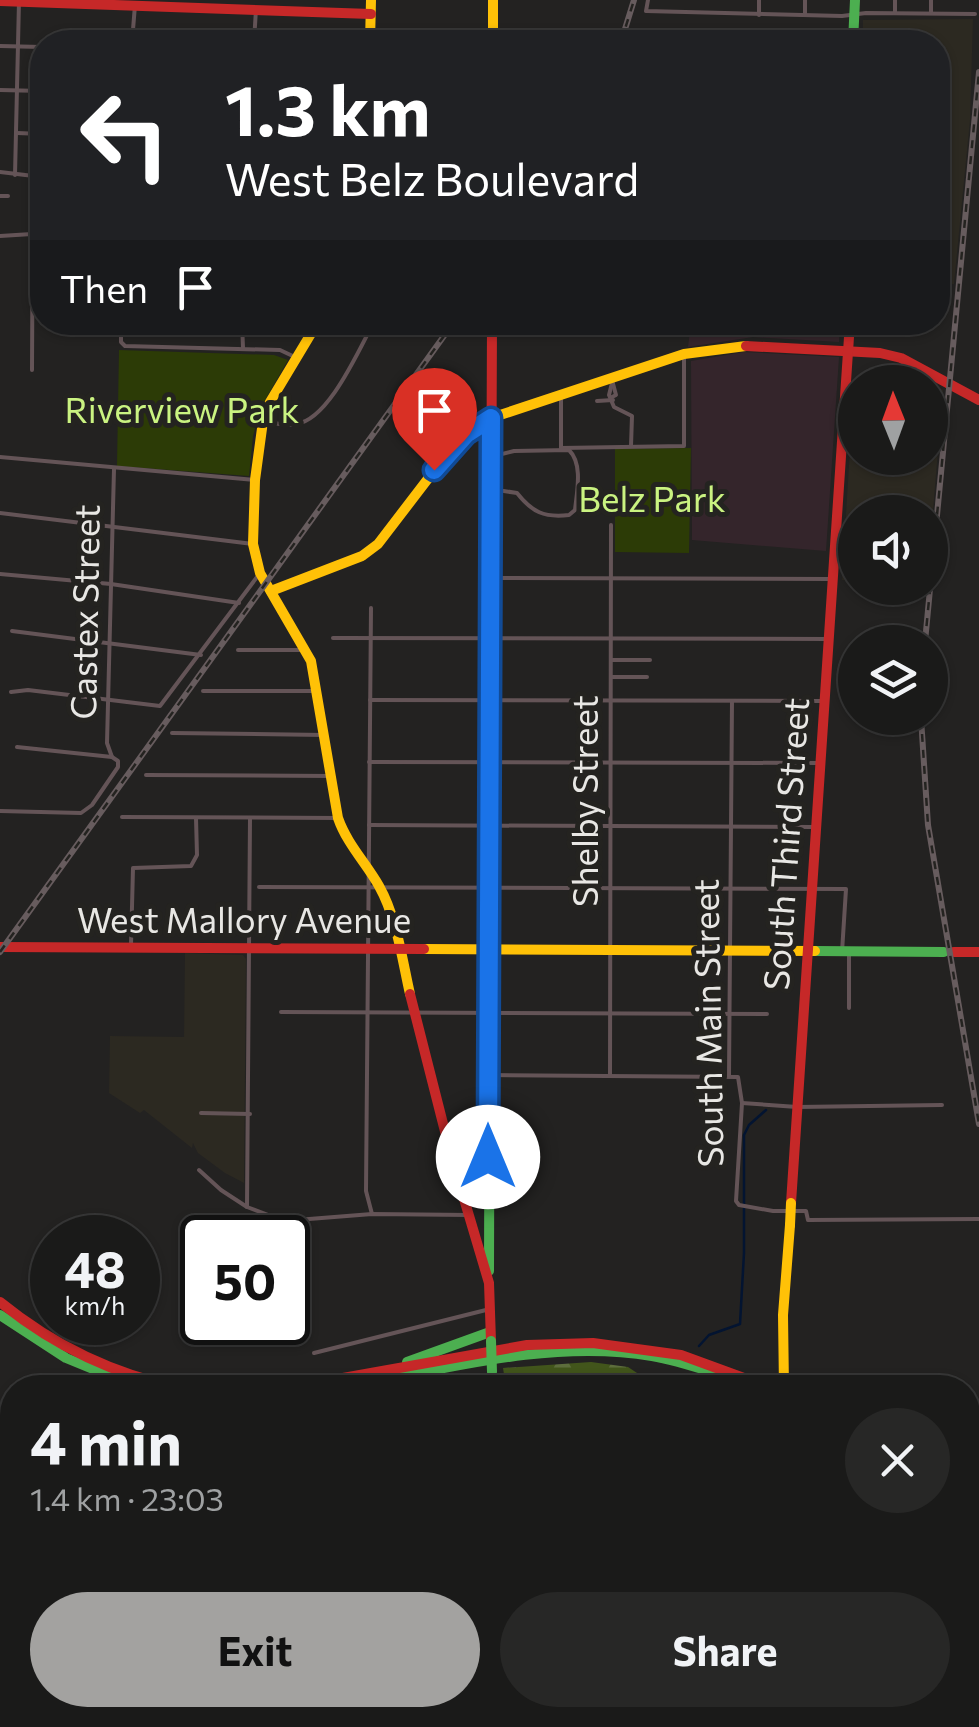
<!DOCTYPE html>
<html lang="en">
<head>
<meta charset="utf-8">
<style>
	:root { --surface:#1a1a19; --page:#272726; --text:#f1f3f6; --muted:#9fa1a2; --line:#383838; --accent:#a3a2a0 }
	body { margin:0; font-family:Commissioner,sans-serif; background:var(--page); color:var(--text); height:100vh; display:flex; flex-direction:column; font-size:38px; white-space:nowrap }
	* { box-sizing:border-box; margin:0 }
	p { font-size:32px; color:var(--muted) }
	.icon { flex:none; width:55px; height:55px; fill:none; stroke:currentColor; stroke-width:2; stroke-linecap:round; stroke-linejoin:round }
	.map { position:relative; flex:1; overflow:hidden }
	.side { position:absolute; left:0px; top:1375px; width:980px; height:352px; display:flex; flex-direction:column; background:var(--surface); border-radius:40px 40px 0 0; box-shadow:0 2px 8px #0004,0 0 0 2px var(--line) }
	.side>* { flex:none }
	.guide { position:absolute; left:30px; top:30px; width:920px; height:305px; border-radius:40px; box-shadow:0 2px 8px #0004,0 0 0 2px var(--line); background:#202124; color:#fff; overflow:hidden }
	.needle { width:65px; rotate:359deg }
	.controls { position:absolute; left:838px; top:365px; display:grid; gap:20px }
	.controls a { display:grid; place-items:center; width:110px; height:110px; border-radius:50%; background:var(--surface); box-shadow:0 2px 8px #0004,0 0 0 2px var(--line); font-size:50px }
	.speed { position:absolute; left:30px; top:1215px; display:flex; gap:20px; font-size:50px; font-weight:700; text-align:center }
	.speed>* { display:grid; place-content:center; width:130px; height:130px; border-radius:50%; background:var(--surface); box-shadow:0 2px 8px #0004,0 0 0 2px var(--line); line-height:1 }
	.speed small { font-size:25px; font-weight:400 }
	.speed .limit { border:5px solid #111; border-radius:15px; background:#fff; color:#111 }
	.pin { position:absolute; display:grid; place-items:center; width:85px; height:85px; color:#fff; margin:-102px -42px; border-radius:50% 50% 50% 0; rotate:-45deg; box-shadow:0 0 10px #0007 }
	.pin .icon { rotate:45deg }
	.me { position:absolute; width:110px; margin:-55px; rotate:0deg; stroke-linejoin:round; filter:drop-shadow(0 0 8px #0008) }
	.turn { display:flex; align-items:center; gap:35px; height:210px; padding:0 30px; font-size:45px }
	.turn .icon { width:130px; height:130px; stroke-width:2.5 }
	.turn b { display:block; font-size:70px; line-height:85px }
	.then { display:flex; align-items:center; height:95px; padding:0 30px; background:#0003; gap:20px; font-size:38px }
	.round { display:grid; place-items:center; flex:none; width:105px; height:105px; border-radius:52px; background:var(--page) }
	.head { display:flex; align-items:center; justify-content:space-between; height:170px; padding:0 30px }
	h1 { font-size:60px; font-weight:700; line-height:75px }
	.primary-button { display:flex; gap:20px; margin-top:auto; padding:20px 30px }
	.primary-button a { flex:1; height:115px; border-radius:60px; background:var(--accent); color:#111; font-size:40px; font-weight:700; line-height:115px; text-align:center }
	.primary-button a+a { background:var(--page); color:var(--text) }
	.map>svg:first-child { display:block }
	.commercial { fill:#34252b }
	.built { fill:#2c2921 }
	.green { fill:#2c3b06 }
	.forest { fill:url(#forest-firs) }
	.lines { fill:none; stroke-linecap:round; stroke-linejoin:round }
	.stream { stroke:#031431; stroke-width:2.5 }
	.street { stroke:#645457; stroke-width:4 }
	.fast { stroke:#4caf50; stroke-width:10 }
	.slow { stroke:#ffc107; stroke-width:10 }
	.jam { stroke:#c62828; stroke-width:10 }
	.rail-casing { stroke:#675c5e; stroke-width:6 }
	.rail { stroke:#242320; stroke-width:2.5; stroke-dasharray:8; stroke-linecap:butt }
	.fast-bridge { stroke:#4caf50; stroke-width:10 }
	.slow-bridge { stroke:#ffc107; stroke-width:10 }
	.route-casing { stroke:#114b97; stroke-width:25 }
	.route { stroke:#1a73e8; stroke-width:18 }
	.labels { text-anchor:middle; stroke-width:10; stroke-linejoin:round; paint-order:stroke }
	.park-label { font-size:35px; fill:#caf381; stroke:#242320 }
	.street-label { font-size:35px; fill:#e8e7e4; stroke:#242320 }
</style>
</head>
<body>
<div class="map">
<svg width="979" height="1727" viewBox="0 0 979 1727">
	<defs>
		<pattern id="forest-firs" width="22" height="20" patternUnits="userSpaceOnUse" patternTransform="scale(2.5)"><rect width="22" height="20" fill="#42551b"/><path d="M5 1l3.5 6h-7zM16 11l3.5 6h-7z" fill="#5d6d3c"/></pattern>
	</defs>
	<rect width="100%" height="100%" fill="#232221"/>
	<g class="commercial">
		<polygon points="691,323 840,323 839,342 753,337 688,347"/>
		<polygon points="744,352 839,357 826,551 692,540 691,361"/>
	</g>
	<g class="built">
		<polygon points="973,19 970,120 954,284 938,283 938,42 863,42 863,20"/>
		<polygon points="930,383 943,390 930,547 930,512 855,512 855,581 842,580 853,400 855,458 930,458"/>
		<polygon points="185,953 243,955 246,959 244,1183 225,1173 198,1153 193,1143 192,1148 144,1110 140,1113 109,1093 110,1036 184,1037"/>
		<polygon points="564,1715 725,1715 696,1727 489,1727 525,1717"/>
	</g>
	<g class="green">
		<polygon points="119,350 274,355 288,360 261,407 253,436 249,476 117,466"/>
		<polygon points="691,448 689,553 615,552 615,449"/>
	</g>
	<g class="forest">
		<polygon points="591,1362 628,1367 658,1387 506,1387 503,1368"/>
		<polygon points="0,1638 12,1643 12,1715 364,1715 351,1727 0,1727"/>
		<polygon points="968,1708 979,1714 979,1727 823,1727 822,1715 968,1715"/>
	</g>
	<g class="lines">
		<polyline class="stream" points="699,1346 709,1335 740,1324 744,1253 744,1135 749,1125 766,1110"/>
		<g class="street">
			<polyline points="648,0 646,11 842,16 866,13 975,14"/>
			<polyline points="895,13 895,0"/>
			<polyline points="931,13 931,0"/>
			<polyline points="759,15 759,0"/>
			<polyline points="805,15 805,0"/>
			<polyline points="132,42 135,5"/>
			<polyline points="254,42 256,9"/>
			<polyline points="0,46 42,47"/>
			<polyline points="0,90 42,91"/>
			<polyline points="17,133 42,134"/>
			<polyline points="0,172 42,177"/>
			<polyline points="15,175 19,1"/>
			<polyline points="0,196 8,196"/>
			<polyline points="0,236 32,234"/>
			<polyline points="121,322 121,342 125,346 280,350 297,358"/>
			<polyline points="242,322 243,348"/>
			<polyline points="32,370 33,177"/>
			<polyline points="612,380 616,395 612,397"/>
			<polyline points="612,383 609,395 614,407 632,416 631,446"/>
			<polyline points="561,393 561,448 684,446 684,354"/>
			<polyline points="597,401 613,400"/>
			<path d="M263,421C274,423 286,426 296,424C329,420 359,349 374,322"/>
			<polyline points="0,457 255,480"/>
			<path d="M491,489L517,493C532,512 544,518 569,515L575,510C577,491 583,464 569,450L514,451L494,456"/>
			<polyline points="0,513 253,544"/>
			<polyline points="0,574 111,584 239,603"/>
			<polyline points="491,578 831,579"/>
			<polyline points="371,608 366,1191 372,1214"/>
			<polyline points="12,631 201,655"/>
			<polyline points="333,638 828,639"/>
			<polyline points="238,650 306,650"/>
			<polyline points="611,660 650,660"/>
			<polyline points="611,677 647,677"/>
			<polyline points="203,691 317,691"/>
			<polyline points="11,692 28,690 160,706 260,573"/>
			<polyline points="370,700 821,701"/>
			<polyline points="172,733 325,735"/>
			<polyline points="112,757 107,743 114,469"/>
			<polyline points="369,762 820,763"/>
			<polyline points="146,775 333,776"/>
			<polyline points="0,811 81,813 92,805 118,767 118,761 112,757 17,747"/>
			<polyline points="122,817 338,818"/>
			<polyline points="369,825 814,827"/>
			<polyline points="259,887 846,889 842,952"/>
			<polyline points="131,945 133,868 191,866 197,855 196,818"/>
			<polyline points="849,1008 849,952"/>
			<polyline points="281,1012 767,1014"/>
			<polyline points="488,1075 738,1077 742,1103 736,1201 739,1205 773,1211 806,1211 808,1220 979,1219"/>
			<polyline points="610,1075 611,525"/>
			<polyline points="729,1076 732,701"/>
			<polyline points="742,1103 797,1107 942,1105"/>
			<polyline points="201,1113 250,1114"/>
			<polyline points="199,1170 221,1190 247,1207 284,1221 372,1214 470,1215"/>
			<polyline points="247,1207 250,818"/>
			<polyline points="314,1353 490,1309"/>
			<polyline points="390,1715 413,1722 428,1715"/>
			<polyline points="376,1727 383,1715"/>
			<polyline points="464,1727 468,1715"/>
		</g>
		<g class="fast">
			<polyline points="853,42 855,0"/>
			<polyline points="815,951 944,952"/>
			<polyline points="489,1271 491,571"/>
			<polyline points="0,1315 66,1358 139,1388"/>
			<polyline points="407,1362 490,1332"/>
			<path d="M345,1388C445,1369 550,1339 652,1356C682,1361 713,1373 742,1381"/>
			<polyline points="765,1727 766,1715"/>
		</g>
		<g class="slow">
			<polyline points="493,0 493,42"/>
			<polyline points="370,42 371,0"/>
			<path d="M318,322L270,402L263,421L255,480L253,544L260,573L311,661L338,818C347,844 366,863 379,886C397,918 402,959 410,994"/>
			<polyline points="271,591 362,556 378,544 450,450 491,418 684,354 746,346"/>
			<polyline points="424,949 815,951"/>
			<polyline points="395,1383 494,1384"/>
			<polyline points="790,1384 790,1388"/>
			<polyline points="784,1388 783,1315 790,1225"/>
			<polyline points="968,1456 979,1457"/>
			<polyline points="755,1727 756,1715"/>
		</g>
		<g class="jam">
			<polyline points="0,1 371,14"/>
			<polyline points="746,346 880,353 901,358 979,400"/>
			<polyline points="491,571 492,322"/>
			<polyline points="0,947 424,949"/>
			<polyline points="954,952 979,952"/>
			<polyline points="410,994 451,1155 489,1283 491,1341"/>
			<polyline points="791,1203 850,322"/>
			<path d="M0,1302C54,1346 112,1374 180,1388"/>
			<polyline points="287,1388 527,1345 593,1343 681,1355 771,1388"/>
			<polyline points="968,1464 979,1466"/>
			<polyline points="512,1715 513,1727"/>
		</g>
		<g class="rail-casing">
			<g id="rail">
				<polyline points="621,42 634,0"/>
				<polyline points="925,642 979,72"/>
				<polyline points="921,718 928,825 979,1124"/>
				<polyline points="0,952 454,322"/>
				<polyline points="968,1636 979,1633"/>
				<polyline points="607,1723 653,1715"/>
				<polyline points="542,1727 618,1717"/>
			</g>
		</g>
		<use href="#rail" class="rail"/>
		<polyline class="fast-bridge" points="491,1341 492,1372"/>
		<polyline class="slow-bridge" points="790,1225 791,1203"/>
	</g>
	<g class="lines">
		<g class="route-casing">
			<polyline id="route" points="434,470 466,434 491,418 488,1157"/>
		</g>
		<use href="#route" class="route"/>
	</g>
	<g class="labels">
		<g class="park-label">
			<text x="182" y="423">Riverview Park</text>
			<text x="652" y="512">Belz Park</text>
		</g>
		<g class="street-label">
			<text transform="translate(86 612) rotate(-89)" y="12">Castex Street</text>
			<text transform="translate(586 801) rotate(-90)" y="12">Shelby Street</text>
			<text transform="translate(787 844) rotate(-86)" y="12">South Third Street</text>
			<text x="244" y="933">West Mallory Avenue</text>
			<text transform="translate(709 1023) rotate(-91)" y="12">South Main Street</text>
		</g>
	</g>
</svg>
<div class="controls">
<a><svg class="needle" viewBox="-14 -14 28 28"><path d="M0-13l5 13h-10z" fill="#e53935"/><path d="M0 13l5-13h-10z" fill="#9fa1a2"/></svg></a>
<a><svg class="icon" aria-label="sound" viewBox="0 0 24 24"><path d="M4 9h4l5-4v14l-5-4H4zM17 9q2 3 0 6"/></svg></a>
<a><svg class="icon" aria-label="layers" viewBox="0 0 24 24"><path d="M12 4l9 5-9 5-9-5zM3 14l9 5 9-5"/></svg></a>
</div>
<div class="speed"><div>48<small>km/h</small></div><div class="limit">50</div></div>
<div class="pin" style="left:434px;top:470px;background:#d93025"><svg class="icon" aria-label="arrive" viewBox="0 0 24 24"><path d="M6 21V4h12l-3 4 3 4H6"/></svg></div>
<svg class="me" style="left:488px;top:1157px" viewBox="-20 -20 40 40"><circle r="19" fill="#fff"/><path d="M0-13L10 11 0 6-10 11z" fill="#1a73e8"/></svg>
<div class="guide">
<div class="turn"><svg class="icon" aria-label="left" viewBox="0 0 24 24"><path d="M17 20v-9H6M10 6l-5 5 5 5"/></svg><div><b>1.3 km</b>West Belz Boulevard</div></div>
<div class="then">Then<svg class="icon" aria-label="arrive" viewBox="0 0 24 24"><path d="M6 21V4h12l-3 4 3 4H6"/></svg></div>
</div>
<section class="side">
<div class="head"><div><h1>4 min</h1><p>1.4 km · 23:03</p></div><a class="round"><svg class="icon" aria-label="close" viewBox="0 0 24 24"><path d="M6 6l12 12M18 6L6 18"/></svg></a></div>
<div class="primary-button"><a>Exit</a><a>Share</a></div>
</section>
</div>
</body>
</html>
